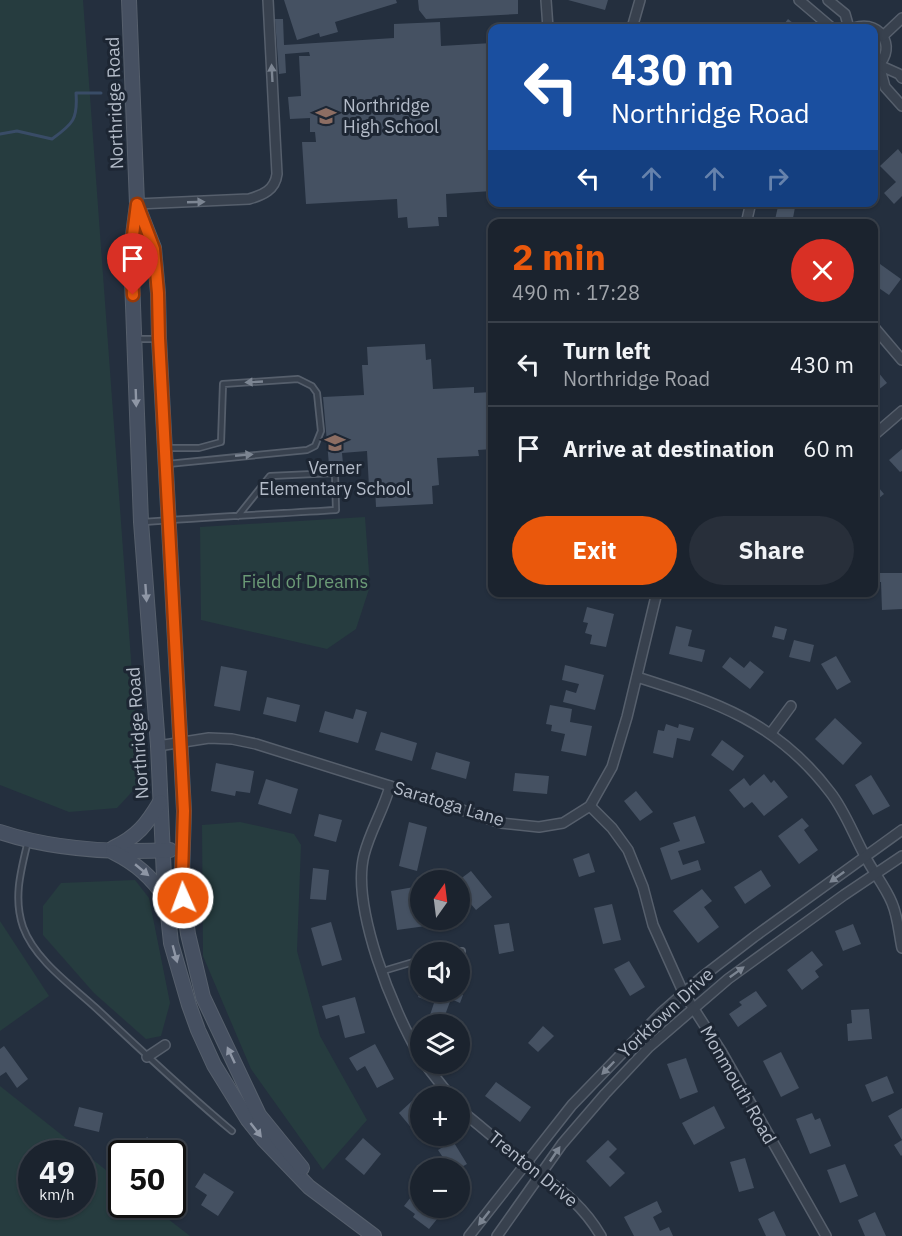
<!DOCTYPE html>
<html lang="en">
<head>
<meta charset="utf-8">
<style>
	:root { --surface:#1b232e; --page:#282f3a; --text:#f1f3f6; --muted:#a0a4aa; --line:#39404a; --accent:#ea580c }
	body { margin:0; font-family:"IBM Plex Sans",sans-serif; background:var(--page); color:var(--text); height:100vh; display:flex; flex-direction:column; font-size:22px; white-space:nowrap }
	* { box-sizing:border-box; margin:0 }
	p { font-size:20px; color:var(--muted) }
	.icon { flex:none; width:33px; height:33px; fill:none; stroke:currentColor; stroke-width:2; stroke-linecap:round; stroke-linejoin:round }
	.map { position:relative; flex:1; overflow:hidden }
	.panel { position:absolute; left:488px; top:219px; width:390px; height:378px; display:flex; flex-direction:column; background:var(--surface); border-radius:12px; box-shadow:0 2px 4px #0004,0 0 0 2px var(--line) }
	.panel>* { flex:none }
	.hud { position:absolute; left:488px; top:24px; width:390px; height:183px; border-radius:12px; box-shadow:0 2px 4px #0004,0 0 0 2px var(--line); background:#1a4fa0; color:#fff; overflow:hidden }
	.needle { width:39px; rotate:14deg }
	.controls { position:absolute; left:410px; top:870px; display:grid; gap:12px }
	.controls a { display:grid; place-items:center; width:60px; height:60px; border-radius:50%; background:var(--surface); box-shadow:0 2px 4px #0004,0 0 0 2px var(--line); font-size:30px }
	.speed { position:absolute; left:18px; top:1140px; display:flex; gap:12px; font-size:30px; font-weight:700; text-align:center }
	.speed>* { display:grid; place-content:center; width:78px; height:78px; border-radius:50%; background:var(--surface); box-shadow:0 2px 4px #0004,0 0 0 2px var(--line); line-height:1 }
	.speed small { font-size:15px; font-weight:400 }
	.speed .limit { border:3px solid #111; border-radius:9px; background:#fff; color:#111 }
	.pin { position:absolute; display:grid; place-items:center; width:51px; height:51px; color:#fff; margin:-62px -26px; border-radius:50% 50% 50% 0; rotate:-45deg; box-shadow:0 0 6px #0007 }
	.pin .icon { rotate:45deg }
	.me { position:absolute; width:66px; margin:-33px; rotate:358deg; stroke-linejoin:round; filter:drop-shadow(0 0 4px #0008) }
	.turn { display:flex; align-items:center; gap:21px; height:126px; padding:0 24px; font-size:27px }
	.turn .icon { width:78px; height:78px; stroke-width:2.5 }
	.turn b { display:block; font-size:42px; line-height:51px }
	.lanes { display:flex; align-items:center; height:57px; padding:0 24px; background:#0003; justify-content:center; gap:30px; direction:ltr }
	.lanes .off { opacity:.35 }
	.round { display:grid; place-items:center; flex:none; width:63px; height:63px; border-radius:32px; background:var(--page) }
	.headline { display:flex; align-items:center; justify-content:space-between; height:102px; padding:0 24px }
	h1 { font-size:36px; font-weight:700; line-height:45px; color:var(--accent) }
	.primary-button { display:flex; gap:12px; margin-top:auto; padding:12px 24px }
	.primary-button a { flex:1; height:69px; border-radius:36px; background:var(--accent); color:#fff; font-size:24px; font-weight:700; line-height:69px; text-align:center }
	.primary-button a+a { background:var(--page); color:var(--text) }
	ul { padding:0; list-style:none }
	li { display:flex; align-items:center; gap:18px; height:84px; padding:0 24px; border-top:2px solid var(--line) }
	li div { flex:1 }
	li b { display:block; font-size:22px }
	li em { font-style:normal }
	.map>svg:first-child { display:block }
	.green { fill:#263c3f; fill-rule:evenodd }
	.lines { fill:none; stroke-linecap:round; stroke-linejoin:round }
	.stream { stroke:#394c67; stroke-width:3 }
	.building { fill:#455162 }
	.lane-casing { stroke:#565f6c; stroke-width:8 }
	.street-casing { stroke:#565f6c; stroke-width:12 }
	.secondary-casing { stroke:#565f6c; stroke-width:16 }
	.lane { stroke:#38414e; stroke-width:4.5 }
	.street { stroke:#38414e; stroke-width:9 }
	.secondary { stroke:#465061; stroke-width:14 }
	.oneway { fill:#7c8592 }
	.oneway2 { fill:#8e96a5 }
	.route-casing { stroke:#983908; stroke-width:15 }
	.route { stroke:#ea580c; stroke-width:10 }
	.labels { text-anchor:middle; stroke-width:6; stroke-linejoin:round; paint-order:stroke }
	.street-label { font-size:18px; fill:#b4bcc9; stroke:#1d2633 }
	.poi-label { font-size:18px; fill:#b4bcc9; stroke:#1d2633; text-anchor:start }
	.park-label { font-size:18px; fill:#6b9a76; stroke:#1d2633 }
</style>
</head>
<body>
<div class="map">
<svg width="902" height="1236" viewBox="0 0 902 1236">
	<rect width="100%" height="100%" fill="#242f3e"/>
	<g class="green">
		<polygon points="0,0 83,0 140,783 117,808 69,812 0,785"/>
		<polygon points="365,517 370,586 356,629 327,649 201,620 200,527"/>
		<polygon points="240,822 294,834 301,845 297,951 320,1036 367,1120 323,1170 251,1069 203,956 202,825"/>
		<polygon points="135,880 149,898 170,1003 161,1036 146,1039 94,993 43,935 43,906 61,883"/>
		<polygon points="0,921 49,996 0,1031"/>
		<path d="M0,1086L121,1182L122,1204L150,1205L190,1236H0ZM32,1154H82V1204H32Z"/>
	</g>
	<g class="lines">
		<path class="stream" d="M0,134L17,131L52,139C73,124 78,119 76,93H101"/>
	</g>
	<g class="building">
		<polygon points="284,0 396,0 397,3 335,22 338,32 320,37 319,33 297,40"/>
		<polygon points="418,0 518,0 518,14 426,19 419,10"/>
		<polygon points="568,0 608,0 605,10"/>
		<polygon points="275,19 283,19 284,45 394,38 394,24 440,22 441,46 492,43 492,191 446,194 447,217 438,217 439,226 408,228 407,217 398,218 397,199 306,204 302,142 316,142 315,132 310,132 310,118 290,119 288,97 301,96 299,56 310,56 309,52 285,54 286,73 279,74"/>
		<polygon points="788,19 799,28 781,28"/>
		<polygon points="873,113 880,115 874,136 873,136"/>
		<polygon points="898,149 902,154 902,196 894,204 884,193 896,182 880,166"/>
		<polygon points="779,202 796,202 793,218 813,224 774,224"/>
		<polygon points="873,259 901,279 889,295 873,284"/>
		<polygon points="425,344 426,360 431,359 433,389 474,387 474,393 492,392 492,449 478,450 479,456 437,458 439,485 432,486 433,504 376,507 375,487 369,487 367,451 342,453 343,464 329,465 323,397 364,395 362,365 368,365 367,347"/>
		<polygon points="873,366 887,383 873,394"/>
		<polygon points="902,449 902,471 900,472 889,460"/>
		<polygon points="873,481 884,494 873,503"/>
		<polygon points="873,573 902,573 902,609 882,610 881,582 873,582"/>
		<polygon points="587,607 614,614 606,647 590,644 592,635 585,633 588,623 583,622"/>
		<polygon points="676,626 692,630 688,646 705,650 702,662 669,654"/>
		<polygon points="775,626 787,629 784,640 772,637"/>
		<polygon points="794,640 814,645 810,662 789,657"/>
		<polygon points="836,656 851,682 837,690 821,664"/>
		<polygon points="730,657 744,668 750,661 764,672 750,689 722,667"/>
		<polygon points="565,665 604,675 595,710 563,702 566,690 576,693 579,684 562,680"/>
		<polygon points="221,666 247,671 240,711 214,706"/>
		<polygon points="267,697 300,705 296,722 263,714"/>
		<polygon points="550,705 572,709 570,722 592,726 586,756 561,751 565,734 551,731 552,725 546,724"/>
		<polygon points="356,709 367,712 358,743 319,732 325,711 353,719"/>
		<polygon points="835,718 862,743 843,765 815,739"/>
		<polygon points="666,724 678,728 679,724 694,728 690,741 677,738 673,758 653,753 658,730 664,731"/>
		<polygon points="381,732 417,743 412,761 375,750"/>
		<polygon points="722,740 744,756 733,771 711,755"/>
		<polygon points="436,752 470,762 466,779 431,769"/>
		<polygon points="216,763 254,771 250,793 236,791 235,796 211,791"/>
		<polygon points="515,773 549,776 547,794 513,791"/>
		<polygon points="764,774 771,783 774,780 788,797 764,816 752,802 744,808 729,790 744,778 750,786"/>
		<polygon points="871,775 890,806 873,815 855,785"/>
		<polygon points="266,779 298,789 291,814 258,804"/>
		<polygon points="636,791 653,812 640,821 624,801"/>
		<polygon points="319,814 342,820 336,842 314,836"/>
		<polygon points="695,816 705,843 678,851 683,865 698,860 701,870 671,880 660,848 680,841 673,823"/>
		<polygon points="802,818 809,826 804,830 818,850 799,864 778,836"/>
		<polygon points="409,822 427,827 417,871 399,866"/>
		<polygon points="589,853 595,872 579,877 573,859"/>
		<polygon points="313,868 329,870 326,900 310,899"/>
		<polygon points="761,870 771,886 745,904 734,887"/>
		<polygon points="471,871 492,897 476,910 464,896 459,900 459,880"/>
		<polygon points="420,886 420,920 425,920 426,926 397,930 391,891"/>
		<polygon points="702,889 712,901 704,907 719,927 698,943 673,911"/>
		<polygon points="612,904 621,940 603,944 594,908"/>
		<polygon points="331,922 342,960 322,966 311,928"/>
		<polygon points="509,923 514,951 499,954 494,925"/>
		<polygon points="853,924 861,944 843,951 835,931"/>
		<polygon points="812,951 823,965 815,971 819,977 802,990 787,970"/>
		<polygon points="629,961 645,987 630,996 614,969"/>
		<polygon points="756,991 767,1006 738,1027 729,1014 742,1005 739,1002"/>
		<polygon points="420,992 454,992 463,995 460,1003 451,999 442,1023 429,1018 434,1003 418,997"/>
		<polygon points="355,997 365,1033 345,1038 339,1015 326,1019 322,1006"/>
		<polygon points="869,1009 872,1039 848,1041 847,1024 852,1023 851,1010"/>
		<polygon points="543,1026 554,1036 538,1052 528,1043"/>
		<polygon points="375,1044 394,1079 377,1088 365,1066 357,1071 349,1058"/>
		<polygon points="4,1046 28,1079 17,1088 6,1072 0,1076 0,1049"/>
		<polygon points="781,1052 799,1088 781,1097 763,1061"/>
		<polygon points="686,1058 698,1092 680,1099 667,1064"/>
		<polygon points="887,1076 894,1093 872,1102 865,1085"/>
		<polygon points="496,1082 531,1107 520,1122 485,1096"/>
		<polygon points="412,1101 420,1110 420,1126 414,1131 399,1113"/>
		<polygon points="714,1106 725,1128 694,1145 682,1123"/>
		<polygon points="79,1107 103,1113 99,1132 74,1126"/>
		<polygon points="902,1108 902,1155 901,1156 894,1145 902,1140 888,1116"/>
		<polygon points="812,1113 815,1120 820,1118 831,1146 810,1154 796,1119"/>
		<polygon points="147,1137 166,1154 134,1154"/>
		<polygon points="363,1138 381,1154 364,1175 345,1159"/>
		<polygon points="608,1140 617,1149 609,1157 625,1173 610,1187 586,1161"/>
		<polygon points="453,1141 467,1164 460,1168 450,1168 438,1150"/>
		<polygon points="745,1158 754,1188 739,1192 730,1162"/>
		<polygon points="845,1164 858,1196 840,1203 827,1170"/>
		<polygon points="204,1173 234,1192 218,1216 201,1205 207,1195 195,1187"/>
		<polygon points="411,1197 420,1203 420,1208 446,1208 429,1229 413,1217 415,1214 404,1206"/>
		<polygon points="657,1201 662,1212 653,1217 660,1231 669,1227 673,1236 634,1236 624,1217"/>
		<polygon points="774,1211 786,1236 766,1236 758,1219"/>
		<polygon points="875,1212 886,1236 865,1236 858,1220"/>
	</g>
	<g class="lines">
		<g class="lane-casing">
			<g id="lane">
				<polyline points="137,339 156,339"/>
				<polyline points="165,448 199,448 221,442 223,384 298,379 312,386 317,393 321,431 315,446 307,450 168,464"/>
				<path d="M144,522C208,517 272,514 336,510L335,473L270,476L238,516"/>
				<path d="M28,841C21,870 13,898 23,927C35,960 71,985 96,1008C141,1050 185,1092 232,1131"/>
				<polyline points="454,952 462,951"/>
				<polyline points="383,971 420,960"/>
			</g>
		</g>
		<g class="street-casing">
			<g id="street">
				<polyline points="546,0 548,28"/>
				<polyline points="799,0 832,28"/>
				<polyline points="828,0 845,14 849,28"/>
				<polyline points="632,28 640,0"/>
				<path d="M854,28C883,18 899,53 873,69"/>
				<polyline points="883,36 902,18"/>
				<polyline points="879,65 885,87 902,106"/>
				<polyline points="879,65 899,74 902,78"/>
				<path d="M137,204L249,199C263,195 275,190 277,174L268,0"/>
				<polyline points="746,224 751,202"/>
				<polyline points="873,326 902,360"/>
				<polyline points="873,436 902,411"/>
				<path d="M637,677C716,702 777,722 830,792C845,811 853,834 865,856C873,872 885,886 892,903C898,917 899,934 902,948"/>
				<polyline points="771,733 791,706"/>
				<polyline points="158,746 209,738 232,739 256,744 390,786 501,823 539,827 563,823 590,806 612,767 627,717 657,592"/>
				<path d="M390,786C384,809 370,831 364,855C351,907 393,1011 420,1056"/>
				<polyline points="590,806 612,828 628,850 643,887 653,925 683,992 721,1051 826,1236"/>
				<polyline points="147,1057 165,1045"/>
				<polyline points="425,1064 450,1096"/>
				<path d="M459,1109C482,1127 504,1147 528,1165C558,1188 581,1202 601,1236"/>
				<polyline points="469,1236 572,1105 662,1012 702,977 754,937 902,830"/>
				<polyline points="497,1236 562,1144 605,1094 649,1047 728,979 844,895 902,856"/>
			</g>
		</g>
		<g class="secondary-casing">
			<g id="secondary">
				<polyline points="129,0 137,204 131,251 141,522 158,746 164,877 171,943 189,1005 198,1030 214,1065 248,1120 264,1140 309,1187 374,1236"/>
				<polyline points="138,207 154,248 158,293 159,338 184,811 182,874 183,898 188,934 203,997 259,1115 302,1168"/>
				<path d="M0,832C54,850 113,853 170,850"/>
				<path d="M113,848C137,837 147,824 160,802"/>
				<path d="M113,852C137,864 151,877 166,898"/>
			</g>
		</g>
		<use href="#lane" class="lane"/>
		<use href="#street" class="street"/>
		<use href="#secondary" class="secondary"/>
	</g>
	<defs><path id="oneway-solid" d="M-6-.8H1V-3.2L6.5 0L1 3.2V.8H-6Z" transform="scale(1.5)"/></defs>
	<g class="oneway">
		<use href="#oneway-solid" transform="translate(272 73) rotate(-93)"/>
		<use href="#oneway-solid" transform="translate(196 202) rotate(-2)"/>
		<use href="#oneway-solid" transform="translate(254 382) rotate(177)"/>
		<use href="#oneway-solid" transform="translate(244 455) rotate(-5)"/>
		<use href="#oneway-solid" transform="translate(837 877) rotate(144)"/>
		<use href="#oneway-solid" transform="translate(737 972) rotate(-36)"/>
		<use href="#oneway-solid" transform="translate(608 1068) rotate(134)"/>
		<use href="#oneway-solid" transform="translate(555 1154) rotate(-56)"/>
		<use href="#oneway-solid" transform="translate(484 1218) rotate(128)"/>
	</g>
	<g class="oneway2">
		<use href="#oneway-solid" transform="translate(136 398) rotate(88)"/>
		<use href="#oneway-solid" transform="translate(146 593) rotate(86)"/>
		<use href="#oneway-solid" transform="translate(142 870) rotate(40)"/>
		<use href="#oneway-solid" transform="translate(175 954) rotate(75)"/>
		<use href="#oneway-solid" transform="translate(231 1055) rotate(-115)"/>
		<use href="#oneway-solid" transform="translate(256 1130) rotate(52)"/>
	</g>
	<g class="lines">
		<g class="route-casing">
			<polyline id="route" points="133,295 131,251 137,204 154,249 158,293 159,338 184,811 182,874 183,898"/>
		</g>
		<use href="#route" class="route"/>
	</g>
	<defs>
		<g id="school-bare" transform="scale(1.62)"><path d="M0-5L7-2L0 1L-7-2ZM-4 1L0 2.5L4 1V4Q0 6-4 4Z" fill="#8d6e63" stroke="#1d2633" stroke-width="2.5" paint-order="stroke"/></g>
	</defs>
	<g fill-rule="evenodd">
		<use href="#school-bare" x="326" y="116"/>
		<use href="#school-bare" x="335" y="443"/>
	</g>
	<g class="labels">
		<g class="street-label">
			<text transform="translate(115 103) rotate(-92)" y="6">Northridge Road</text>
			<text transform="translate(138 733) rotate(-94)" y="6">Northridge Road</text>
			<text transform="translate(449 804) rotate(17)" y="6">Saratoga Lane</text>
			<text transform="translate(666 1013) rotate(-43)" y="6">Yorktown Drive</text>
			<text transform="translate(738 1085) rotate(60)" y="6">Monmouth Road</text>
			<text transform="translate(533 1169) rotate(39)" y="6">Trenton Drive</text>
		</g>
		<g class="poi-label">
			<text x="343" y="112">Northridge<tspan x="343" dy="21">High School</tspan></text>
			<text x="335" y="474" text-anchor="middle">Verner<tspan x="335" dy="21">Elementary School</tspan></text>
		</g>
		<g class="park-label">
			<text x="305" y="588">Field of Dreams</text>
		</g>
	</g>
</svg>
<div class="controls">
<a><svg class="needle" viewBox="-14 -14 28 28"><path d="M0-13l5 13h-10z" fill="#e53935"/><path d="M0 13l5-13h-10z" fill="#a0a4aa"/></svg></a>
<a><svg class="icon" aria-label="sound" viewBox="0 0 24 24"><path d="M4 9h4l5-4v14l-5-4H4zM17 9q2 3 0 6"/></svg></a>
<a><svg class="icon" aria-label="layers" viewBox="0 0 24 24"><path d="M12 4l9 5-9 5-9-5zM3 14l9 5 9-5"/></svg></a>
<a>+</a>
<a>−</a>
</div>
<div class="speed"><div>49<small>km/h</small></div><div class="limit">50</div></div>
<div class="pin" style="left:133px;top:295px;background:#d93025"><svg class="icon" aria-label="arrive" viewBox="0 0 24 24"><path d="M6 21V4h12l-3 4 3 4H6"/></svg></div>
<svg class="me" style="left:183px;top:898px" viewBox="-20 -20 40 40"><circle r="17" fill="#ea580c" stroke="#fff" stroke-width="3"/><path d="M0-11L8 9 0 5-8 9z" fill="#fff"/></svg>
<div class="hud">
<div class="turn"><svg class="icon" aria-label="left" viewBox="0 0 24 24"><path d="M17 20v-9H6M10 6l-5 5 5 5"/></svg><div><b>430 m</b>Northridge Road</div></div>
<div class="lanes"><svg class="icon" aria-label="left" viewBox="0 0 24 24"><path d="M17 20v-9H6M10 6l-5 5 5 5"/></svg><svg class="icon off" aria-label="ahead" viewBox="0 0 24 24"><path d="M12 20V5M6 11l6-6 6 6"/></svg><svg class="icon off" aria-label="ahead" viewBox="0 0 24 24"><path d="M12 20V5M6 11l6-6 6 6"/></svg><svg class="icon off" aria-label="right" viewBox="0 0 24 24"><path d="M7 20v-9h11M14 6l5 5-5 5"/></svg></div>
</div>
<section class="panel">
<div class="headline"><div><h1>2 min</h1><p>490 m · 17:28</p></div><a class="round" style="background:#d93025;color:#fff"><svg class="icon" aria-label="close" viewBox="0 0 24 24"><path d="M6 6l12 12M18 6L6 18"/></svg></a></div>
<ul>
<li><svg class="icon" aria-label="left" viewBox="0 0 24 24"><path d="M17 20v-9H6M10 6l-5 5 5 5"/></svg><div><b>Turn left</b><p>Northridge Road</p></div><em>430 m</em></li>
<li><svg class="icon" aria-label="arrive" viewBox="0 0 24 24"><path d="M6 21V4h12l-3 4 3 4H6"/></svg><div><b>Arrive at destination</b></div><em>60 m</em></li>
</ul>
<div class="primary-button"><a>Exit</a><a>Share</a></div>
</section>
</div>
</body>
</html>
